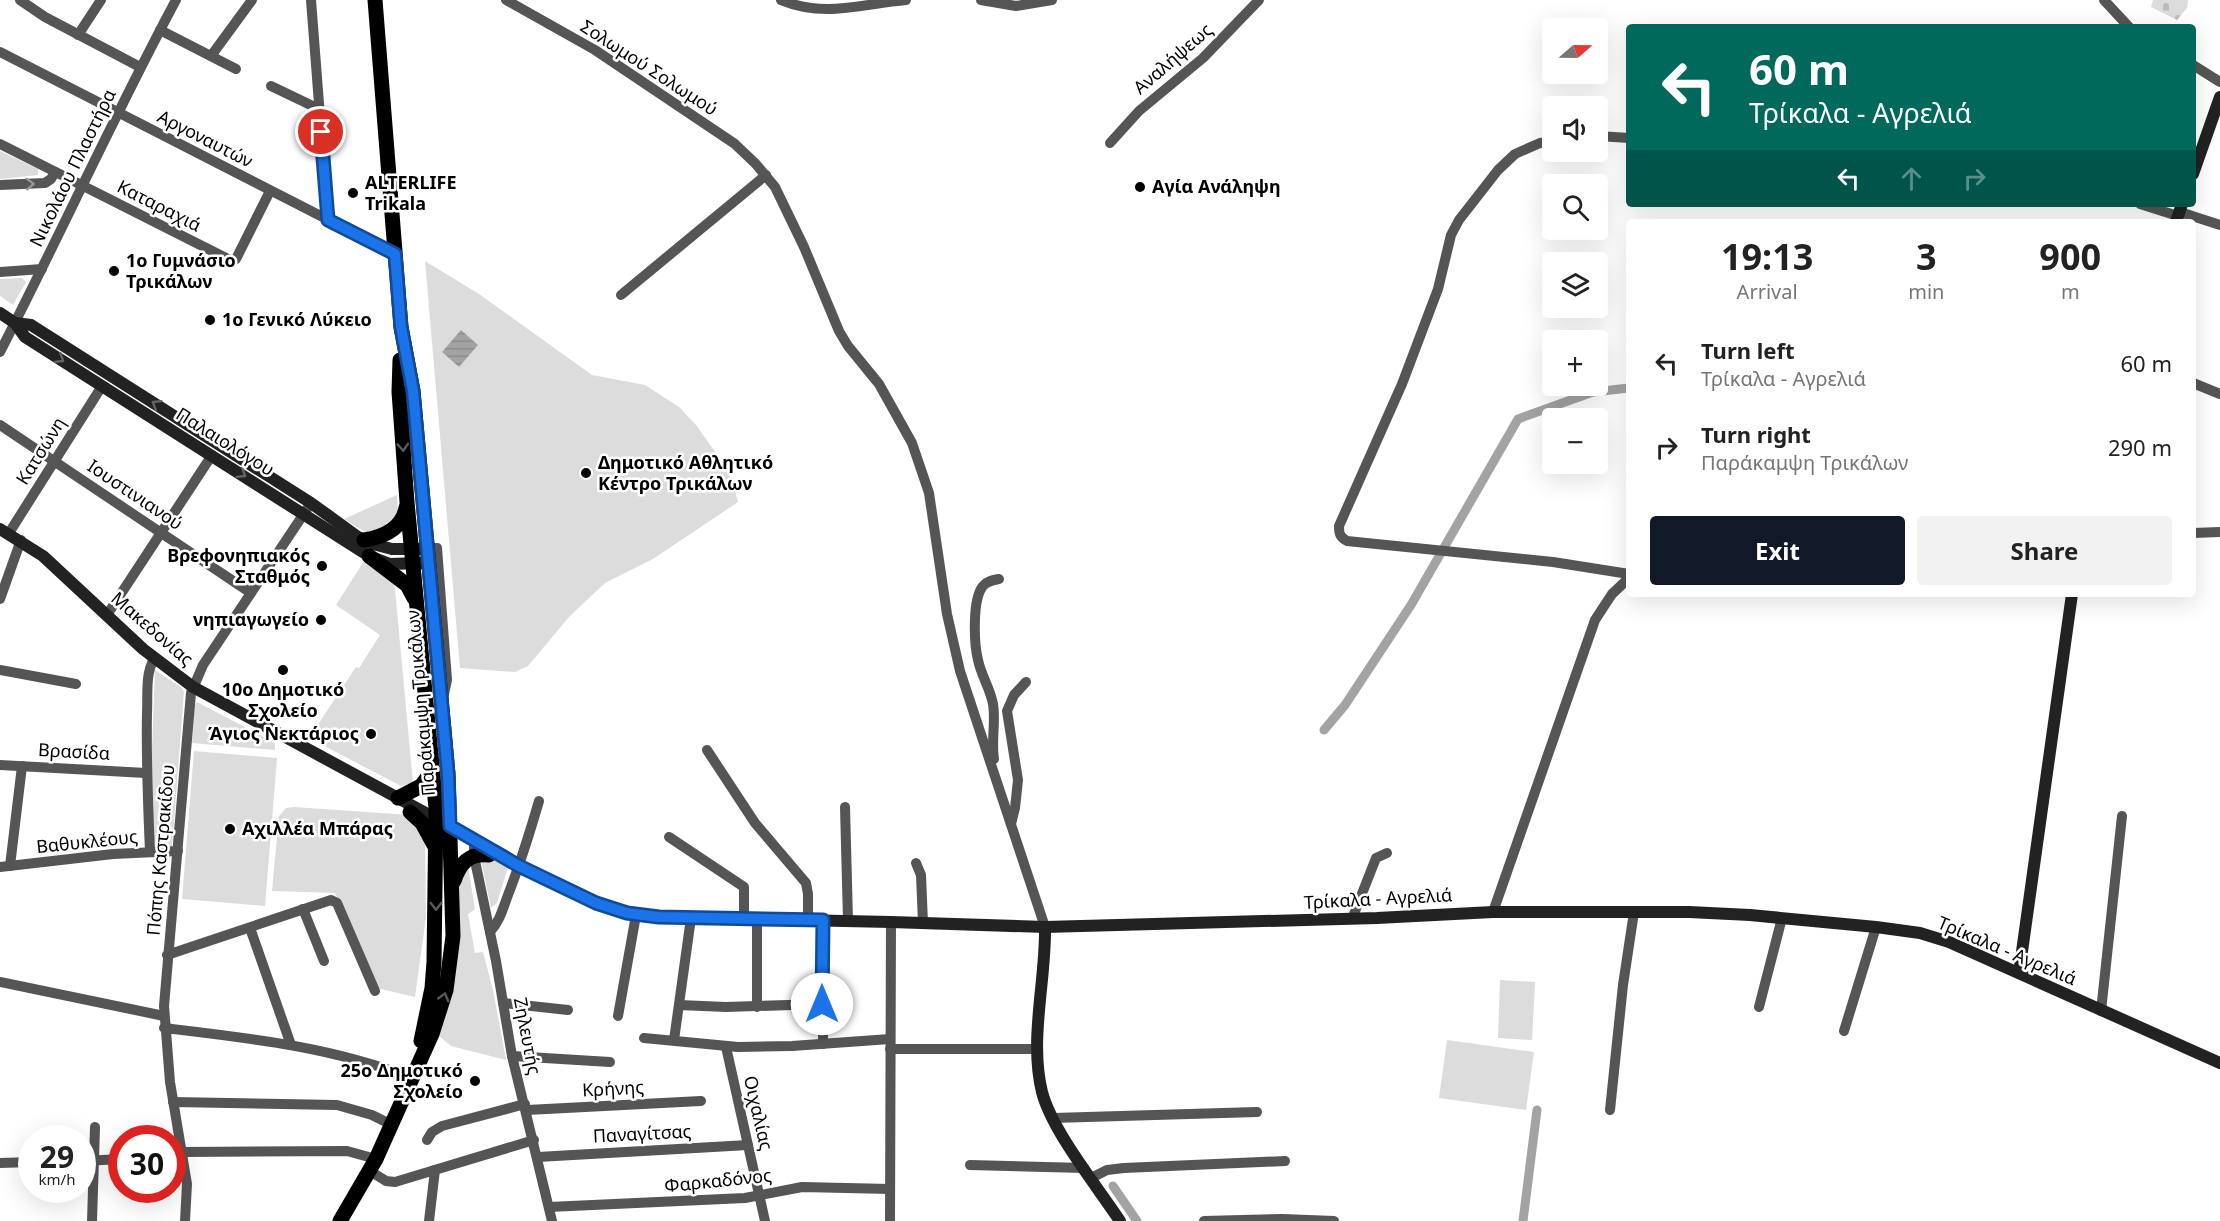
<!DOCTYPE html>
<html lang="en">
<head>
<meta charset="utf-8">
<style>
	:root { --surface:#fff; --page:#f2f2f2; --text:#222; --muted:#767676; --accent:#111827 }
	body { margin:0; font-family:"Noto Sans",sans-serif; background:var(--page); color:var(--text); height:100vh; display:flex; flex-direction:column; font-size:22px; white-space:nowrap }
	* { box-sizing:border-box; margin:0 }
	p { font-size:20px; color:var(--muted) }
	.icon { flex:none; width:33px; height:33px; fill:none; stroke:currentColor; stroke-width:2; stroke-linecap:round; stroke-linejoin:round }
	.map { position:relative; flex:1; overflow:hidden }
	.panel { position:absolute; left:1626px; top:219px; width:570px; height:378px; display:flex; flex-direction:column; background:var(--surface); border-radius:6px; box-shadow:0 6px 24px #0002 }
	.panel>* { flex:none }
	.top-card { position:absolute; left:1626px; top:24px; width:570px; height:183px; border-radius:6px; box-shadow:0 6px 24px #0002; background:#00695c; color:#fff; overflow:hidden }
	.needle { width:39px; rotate:70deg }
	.buttons { position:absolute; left:1542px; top:18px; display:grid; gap:12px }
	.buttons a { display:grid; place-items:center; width:66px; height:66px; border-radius:6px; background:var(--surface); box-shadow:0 6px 24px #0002; font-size:30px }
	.speed { position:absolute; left:18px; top:1125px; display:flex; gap:12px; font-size:30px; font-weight:700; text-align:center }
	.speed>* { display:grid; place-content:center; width:78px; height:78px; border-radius:50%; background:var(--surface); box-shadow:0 6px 24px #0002; line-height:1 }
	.speed small { font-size:15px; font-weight:400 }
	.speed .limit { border:9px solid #d22; background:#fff; color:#111 }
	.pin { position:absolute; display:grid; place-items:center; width:51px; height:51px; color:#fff; margin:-26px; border:3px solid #fff; border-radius:50%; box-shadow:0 2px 6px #0007 }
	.me { position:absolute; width:66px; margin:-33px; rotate:0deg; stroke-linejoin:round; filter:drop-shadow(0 0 4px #0008) }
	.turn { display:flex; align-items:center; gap:21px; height:126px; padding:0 24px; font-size:27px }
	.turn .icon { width:78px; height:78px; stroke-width:2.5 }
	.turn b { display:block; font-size:42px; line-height:51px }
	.lanes { display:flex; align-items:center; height:57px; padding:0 24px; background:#0003; justify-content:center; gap:30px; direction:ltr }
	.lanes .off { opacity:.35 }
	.eta { display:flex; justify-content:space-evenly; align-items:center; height:102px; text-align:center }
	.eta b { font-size:36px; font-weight:700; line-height:42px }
	.primary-button { display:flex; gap:12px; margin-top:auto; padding:12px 24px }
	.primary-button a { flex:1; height:69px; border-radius:6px; background:var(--accent); color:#fff; font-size:24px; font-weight:700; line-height:69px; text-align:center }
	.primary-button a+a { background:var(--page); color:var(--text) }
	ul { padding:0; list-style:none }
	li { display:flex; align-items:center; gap:18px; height:84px; padding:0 24px }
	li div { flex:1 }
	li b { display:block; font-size:22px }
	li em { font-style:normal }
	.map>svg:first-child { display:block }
	.green { fill:#dcdcdc }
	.cemetery { fill:url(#cemetery-stones) }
	.water { fill:url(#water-rules) }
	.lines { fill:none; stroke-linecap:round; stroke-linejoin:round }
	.canal { stroke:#a3a3a3; stroke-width:9 }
	.street { stroke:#555; stroke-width:10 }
	.secondary { stroke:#222; stroke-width:12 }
	.primary { stroke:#000; stroke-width:15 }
	.oneway { stroke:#999 }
	.oneway2 { stroke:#646464 }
	.oneway3 { stroke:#595959 }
	.route-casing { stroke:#114b97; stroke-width:15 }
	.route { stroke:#1a73e8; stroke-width:10 }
	.poi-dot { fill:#000; stroke:#fff; stroke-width:2 }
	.labels { text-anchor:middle; stroke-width:5; stroke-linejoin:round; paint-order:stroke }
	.street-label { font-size:18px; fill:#000; stroke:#fff }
	.poi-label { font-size:18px; font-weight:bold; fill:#000; stroke:#fff; text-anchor:start }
</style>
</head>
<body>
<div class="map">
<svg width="2220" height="1221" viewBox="0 0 2220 1221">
	<defs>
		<pattern id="cemetery-stones" width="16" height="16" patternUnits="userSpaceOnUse" patternTransform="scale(1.5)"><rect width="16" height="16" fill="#dcdcdc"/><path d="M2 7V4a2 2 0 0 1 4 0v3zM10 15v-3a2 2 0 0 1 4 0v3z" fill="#bbb"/></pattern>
		<pattern id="water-rules" width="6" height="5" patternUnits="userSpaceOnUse" patternTransform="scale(1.5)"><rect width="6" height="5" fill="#a3a3a3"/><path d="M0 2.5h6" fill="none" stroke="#8b8b8b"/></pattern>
	</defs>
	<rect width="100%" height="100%" fill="#fff"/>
	<g class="green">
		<polygon points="0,151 38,169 38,175 0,179"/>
		<polygon points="425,261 479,294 592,375 645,385 679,407 696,425 723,463 733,483 738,502 653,559 605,583 569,617 528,666 515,672 460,668"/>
		<polygon points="22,278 26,282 13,305 0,296 0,279"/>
		<polygon points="397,495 398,512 391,526 367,533 344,519"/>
		<polygon points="364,561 394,579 413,783 401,786 309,738 356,667 359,668 380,635 336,605"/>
		<polygon points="155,670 182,688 184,692 172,846 153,847 151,776"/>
		<polygon points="197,702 275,743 275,750 192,743 195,705"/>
		<polygon points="194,751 277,758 265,906 182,899"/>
		<polygon points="294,807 410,815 425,843 426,917 415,997 377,988 335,893 272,891 279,816 286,808"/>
		<polygon points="490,857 509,864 497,903 491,908 481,860"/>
		<polygon points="468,866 475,909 468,914 475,953 483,952 493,990 506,1060 451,1046 437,1034 456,879"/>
		<polygon points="1500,980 1535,982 1532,1040 1498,1038"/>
		<polygon points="1447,1040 1534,1052 1526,1110 1439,1098"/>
	</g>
	<polygon class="cemetery" points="2153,0 2188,0 2187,8 2177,20 2151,7"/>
	<polygon class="water" points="461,330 478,345 459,367 442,352"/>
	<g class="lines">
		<g class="canal">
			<polyline points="1324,730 1345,705 1411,605 1518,419 1593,392 1629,388"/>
			<polyline points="1113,1186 1137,1221"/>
			<polyline points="1523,1221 1537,1110"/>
		</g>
		<g class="street">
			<polyline points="20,0 45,17 140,67"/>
			<polyline points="311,0 328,220"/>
			<polyline points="506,0 595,50 735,144 755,163 775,187 804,247 839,331 848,346 879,384 912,443 929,493 947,614 960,671 1045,927"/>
			<path d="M781,0C825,18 861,4 906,0"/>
			<polyline points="981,0 1016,6 1052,0"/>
			<polyline points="2104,0 2129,27"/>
			<polyline points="160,30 236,69"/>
			<polyline points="78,35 101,0"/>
			<polyline points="0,52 395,254"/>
			<polyline points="211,56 252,0"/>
			<polyline points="2193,65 2220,82"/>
			<polyline points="271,86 319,109"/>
			<polyline points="1598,136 1629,138"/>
			<path d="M1552,141L1540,143L1515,154L1498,170L1459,220L1451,235L1438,289L1402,384L1339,526C1339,534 1340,537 1347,541L1553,562L1629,574"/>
			<polyline points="1110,143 1139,111 1203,58 1259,0"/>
			<polyline points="0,144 232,261 236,259 270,191"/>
			<polyline points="0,185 45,183 51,179 55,172"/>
			<polyline points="2140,204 2178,216"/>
			<polyline points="2180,212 2220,225"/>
			<polyline points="0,272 42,269"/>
			<polyline points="621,295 766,175"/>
			<path d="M0,352C60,235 114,116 176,0"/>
			<polyline points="2193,383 2220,394"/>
			<polyline points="0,425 251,593"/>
			<polyline points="9,533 102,386"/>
			<polyline points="2193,533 2220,532"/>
			<polyline points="427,548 437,548 447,680 444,694"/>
			<polyline points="0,599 21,540"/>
			<polyline points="107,615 212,455"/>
			<polyline points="0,670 76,684"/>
			<polyline points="707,750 755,823 806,883 808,894 808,920"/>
			<path d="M994,759C991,741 996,722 993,704C990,688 981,675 978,660C974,644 972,599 983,586C987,581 993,580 999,579"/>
			<polyline points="0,765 146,773"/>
			<polyline points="845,807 848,920"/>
			<polyline points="1011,824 1015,808 1018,780 1007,711 1014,695 1026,682"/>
			<polyline points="669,837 744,887 744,919"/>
			<polyline points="474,847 474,856 496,961 512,1056 552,1221"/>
			<path d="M150,852C148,806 146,760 147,713C148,696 145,674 154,659"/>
			<polyline points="916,863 921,875 923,923"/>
			<polyline points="10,866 22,766"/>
			<polyline points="0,867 113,854 178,851"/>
			<polyline points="303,909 324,961"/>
			<polyline points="1493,912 1595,620 1612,594 1629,578"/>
			<polyline points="757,919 757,1007"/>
			<polyline points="1352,919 1376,858 1387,853"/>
			<polyline points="823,920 823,1044"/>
			<polyline points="250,928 291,1045"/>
			<path d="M490,932C500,921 503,908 508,895C520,864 530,832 539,801"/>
			<polyline points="167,955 331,900 337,903 375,991"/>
			<polyline points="0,982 164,1016"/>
			<polyline points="503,1003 568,1010"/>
			<polyline points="679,1005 726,1007 822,1004"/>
			<polyline points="1759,1007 1782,918"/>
			<polyline points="2101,1011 2122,816"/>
			<polyline points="618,1016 636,915"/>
			<path d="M164,1028C248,1038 333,1047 411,1078"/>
			<polyline points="1844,1031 1876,927"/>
			<polyline points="644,1038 738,1047 792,1046 890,1039"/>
			<polyline points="674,1040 691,918"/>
			<polyline points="726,1047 765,1221"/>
			<polyline points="890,1049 1038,1049"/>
			<polyline points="512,1056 610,1062"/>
			<polyline points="173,1102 337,1105 372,1115 392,1125"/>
			<polyline points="527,1110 701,1101"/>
			<polyline points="1610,1110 1623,985 1634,912"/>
			<polyline points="1053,1118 1257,1112"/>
			<polyline points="427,1140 432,1132 442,1126 525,1104"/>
			<polyline points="182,1152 347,1151 376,1159"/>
			<polyline points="538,1157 748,1145"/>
			<polyline points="82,1161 122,1159"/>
			<polyline points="0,1163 32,1162"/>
			<polyline points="970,1165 1084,1168"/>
			<polyline points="370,1171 386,1181 395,1182 534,1140"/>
			<polyline points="1091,1178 1107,1170 1124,1168 1285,1161"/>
			<polyline points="549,1207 745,1198 802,1187 890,1189"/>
			<polyline points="92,1221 95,1127"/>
			<polyline points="185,1221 187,1184 170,1082 164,1006 191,693 203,665 311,503"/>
			<polyline points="429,1221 435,1170"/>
			<polyline points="890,1221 891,922"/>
			<polyline points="1204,1221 1282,1219 1334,1221"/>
		</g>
		<g class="secondary">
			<polyline points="2193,174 2220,97"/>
			<polyline points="2176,222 2182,204"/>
			<polyline points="0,313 15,323 25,337 369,556 390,564 421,563"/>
			<polyline points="15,323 31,325 311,503 358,537 373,544 392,549 420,549"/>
			<polyline points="0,529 43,556 143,649 193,687 505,856 519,866 604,906 636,915 659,917 891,922 1045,927 1377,918 1493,912 1689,912 1750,915 1876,927 1920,933 1949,942 2220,1063"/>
			<path d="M1045,927C1046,981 1029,1039 1042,1092C1052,1131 1097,1186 1120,1221"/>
			<polyline points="2019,973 2072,594"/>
		</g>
		<g class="primary">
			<polyline points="400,360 399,392 407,502 436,808 434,962 432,988 421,1041"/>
			<path d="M364,540C383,537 402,529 406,508"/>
			<polyline points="369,556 407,585 414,598"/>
			<polyline points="398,798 421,786 433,770"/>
			<polyline points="410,812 422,823 434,845"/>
			<path d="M454,881C460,863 469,853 489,855"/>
			<polyline points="340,1221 376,1159 432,1034 446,990 453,936 448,774 413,391 401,327 375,0"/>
		</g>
	</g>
	<defs><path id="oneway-chevron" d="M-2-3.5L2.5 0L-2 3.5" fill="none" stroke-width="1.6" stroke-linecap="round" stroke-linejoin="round" transform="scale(1.5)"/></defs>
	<use class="oneway" href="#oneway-chevron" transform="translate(30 184) rotate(-2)"/>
	<g class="oneway2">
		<use href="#oneway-chevron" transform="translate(60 359) rotate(32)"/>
		<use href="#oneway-chevron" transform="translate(156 404) rotate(-148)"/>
		<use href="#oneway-chevron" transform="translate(242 474) rotate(32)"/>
	</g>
	<g class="oneway3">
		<use href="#oneway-chevron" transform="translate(403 447) rotate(86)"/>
		<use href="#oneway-chevron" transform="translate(436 906) rotate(90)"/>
		<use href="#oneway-chevron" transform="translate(444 997) rotate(-75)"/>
	</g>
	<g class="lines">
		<g class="route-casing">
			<polyline id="route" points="321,132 328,220 395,254 401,327 413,391 448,774 450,826 519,866 596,903 627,913 659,917 823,920 822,1004"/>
		</g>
		<use href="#route" class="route"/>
	</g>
	<g class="poi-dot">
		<circle cx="1140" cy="187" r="6"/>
		<circle cx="353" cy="193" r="6"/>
		<circle cx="114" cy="271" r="6"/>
		<circle cx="210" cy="320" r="6"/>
		<circle cx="586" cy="473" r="6"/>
		<circle cx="322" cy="566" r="6"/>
		<circle cx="321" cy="620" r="6"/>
		<circle cx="283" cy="670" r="6"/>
		<circle cx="371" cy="734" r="6"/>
		<circle cx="230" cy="829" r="6"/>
		<circle cx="475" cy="1081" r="6"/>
	</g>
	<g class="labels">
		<g class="street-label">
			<text transform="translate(1173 59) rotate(-41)" y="6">Αναλήψεως</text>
			<text transform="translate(649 68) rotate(33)" y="6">Σολωμού Σολωμού</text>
			<text transform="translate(205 139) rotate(27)" y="6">Αργοναυτών</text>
			<text transform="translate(73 168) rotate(-64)" y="6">Νικολάου Πλαστήρα</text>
			<text transform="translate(159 206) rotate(27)" y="6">Καταραχιά</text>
			<text transform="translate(225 442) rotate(32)" y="6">Παλαιολόγου</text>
			<text transform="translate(41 451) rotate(-58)" y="6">Κατσώνη</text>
			<text transform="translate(135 495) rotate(34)" y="6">Ιουστινιανού</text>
			<text transform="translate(152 629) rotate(41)" y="6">Μακεδονίας</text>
			<text transform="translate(421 703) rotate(-95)" y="6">Παράκαμψη Τρικάλων</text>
			<text transform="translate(74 752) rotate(3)" y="6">Βρασίδα</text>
			<text transform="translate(87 842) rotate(-6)" y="6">Βαθυκλέους</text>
			<text transform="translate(161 850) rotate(-85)" y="6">Πόπης Καστρακίδου</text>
			<text transform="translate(1378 899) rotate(-3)" y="6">Τρίκαλα - Αγρελιά</text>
			<text transform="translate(2007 951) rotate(23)" y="6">Τρίκαλα - Αγρελιά</text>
			<text transform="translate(527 1036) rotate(79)" y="6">Ζηλευτής</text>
			<text transform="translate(613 1089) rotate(-3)" y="6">Κρήνης</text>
			<text transform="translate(758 1113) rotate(77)" y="6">Οιχαλίας</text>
			<text transform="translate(642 1134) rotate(-3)" y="6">Παναγίτσας</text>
			<text transform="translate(718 1181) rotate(-6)" y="6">Φαρκαδόνος</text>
		</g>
		<g class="poi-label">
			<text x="365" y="189">ALTERLIFE<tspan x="365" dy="21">Trikala</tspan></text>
			<text x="1152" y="193">Αγία Ανάληψη</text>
			<text x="126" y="267">1ο Γυμνάσιο<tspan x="126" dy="21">Τρικάλων</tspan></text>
			<text x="222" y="326">1ο Γενικό Λύκειο</text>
			<text x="598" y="469">Δημοτικό Αθλητικό<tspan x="598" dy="21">Κέντρο Τρικάλων</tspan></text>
			<text x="310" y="562" text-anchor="end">Βρεφονηπιακός<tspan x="310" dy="21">Σταθμός</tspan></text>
			<text x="309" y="626" text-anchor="end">νηπιαγωγείο</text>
			<text x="283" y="696" text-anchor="middle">10ο Δημοτικό<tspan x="283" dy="21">Σχολείο</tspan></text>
			<text x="359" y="740" text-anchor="end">Άγιος Νεκτάριος</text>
			<text x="242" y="835">Αχιλλέα Μπάρας</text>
			<text x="463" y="1077" text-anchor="end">25ο Δημοτικό<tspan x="463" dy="21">Σχολείο</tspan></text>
		</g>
	</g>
</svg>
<div class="buttons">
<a><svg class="needle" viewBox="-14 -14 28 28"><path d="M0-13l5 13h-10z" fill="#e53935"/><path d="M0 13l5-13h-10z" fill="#767676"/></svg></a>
<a><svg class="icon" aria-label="sound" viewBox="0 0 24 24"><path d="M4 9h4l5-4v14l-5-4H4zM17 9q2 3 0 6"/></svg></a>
<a><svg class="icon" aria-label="search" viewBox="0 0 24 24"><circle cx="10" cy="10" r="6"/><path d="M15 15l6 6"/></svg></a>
<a><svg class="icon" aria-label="layers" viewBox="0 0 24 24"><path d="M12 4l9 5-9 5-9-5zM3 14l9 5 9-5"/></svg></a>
<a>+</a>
<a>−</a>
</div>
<div class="speed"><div>29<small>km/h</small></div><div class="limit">30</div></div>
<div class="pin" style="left:321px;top:132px;background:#d93025"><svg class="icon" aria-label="arrive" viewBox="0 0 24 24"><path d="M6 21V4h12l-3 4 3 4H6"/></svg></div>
<svg class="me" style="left:822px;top:1004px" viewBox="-20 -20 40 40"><circle r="19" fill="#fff"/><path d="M0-13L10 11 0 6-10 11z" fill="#1a73e8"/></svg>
<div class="top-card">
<div class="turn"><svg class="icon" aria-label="left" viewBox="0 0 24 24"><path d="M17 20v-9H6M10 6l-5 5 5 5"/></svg><div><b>60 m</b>Τρίκαλα - Αγρελιά</div></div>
<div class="lanes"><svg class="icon" aria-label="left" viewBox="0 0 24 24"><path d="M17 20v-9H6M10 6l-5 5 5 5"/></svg><svg class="icon off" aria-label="ahead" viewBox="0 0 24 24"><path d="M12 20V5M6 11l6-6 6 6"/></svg><svg class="icon off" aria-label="right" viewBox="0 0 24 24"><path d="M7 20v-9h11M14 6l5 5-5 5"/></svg></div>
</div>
<section class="panel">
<div class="eta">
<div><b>19:13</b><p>Arrival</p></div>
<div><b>3</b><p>min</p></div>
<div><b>900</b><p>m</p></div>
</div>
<ul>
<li><svg class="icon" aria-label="left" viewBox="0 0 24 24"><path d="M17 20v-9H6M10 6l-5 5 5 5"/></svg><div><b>Turn left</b><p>Τρίκαλα - Αγρελιά</p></div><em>60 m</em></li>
<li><svg class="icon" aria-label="right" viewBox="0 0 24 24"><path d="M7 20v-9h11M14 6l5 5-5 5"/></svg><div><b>Turn right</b><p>Παράκαμψη Τρικάλων</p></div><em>290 m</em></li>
</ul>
<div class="primary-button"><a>Exit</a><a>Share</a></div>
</section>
</div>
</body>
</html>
